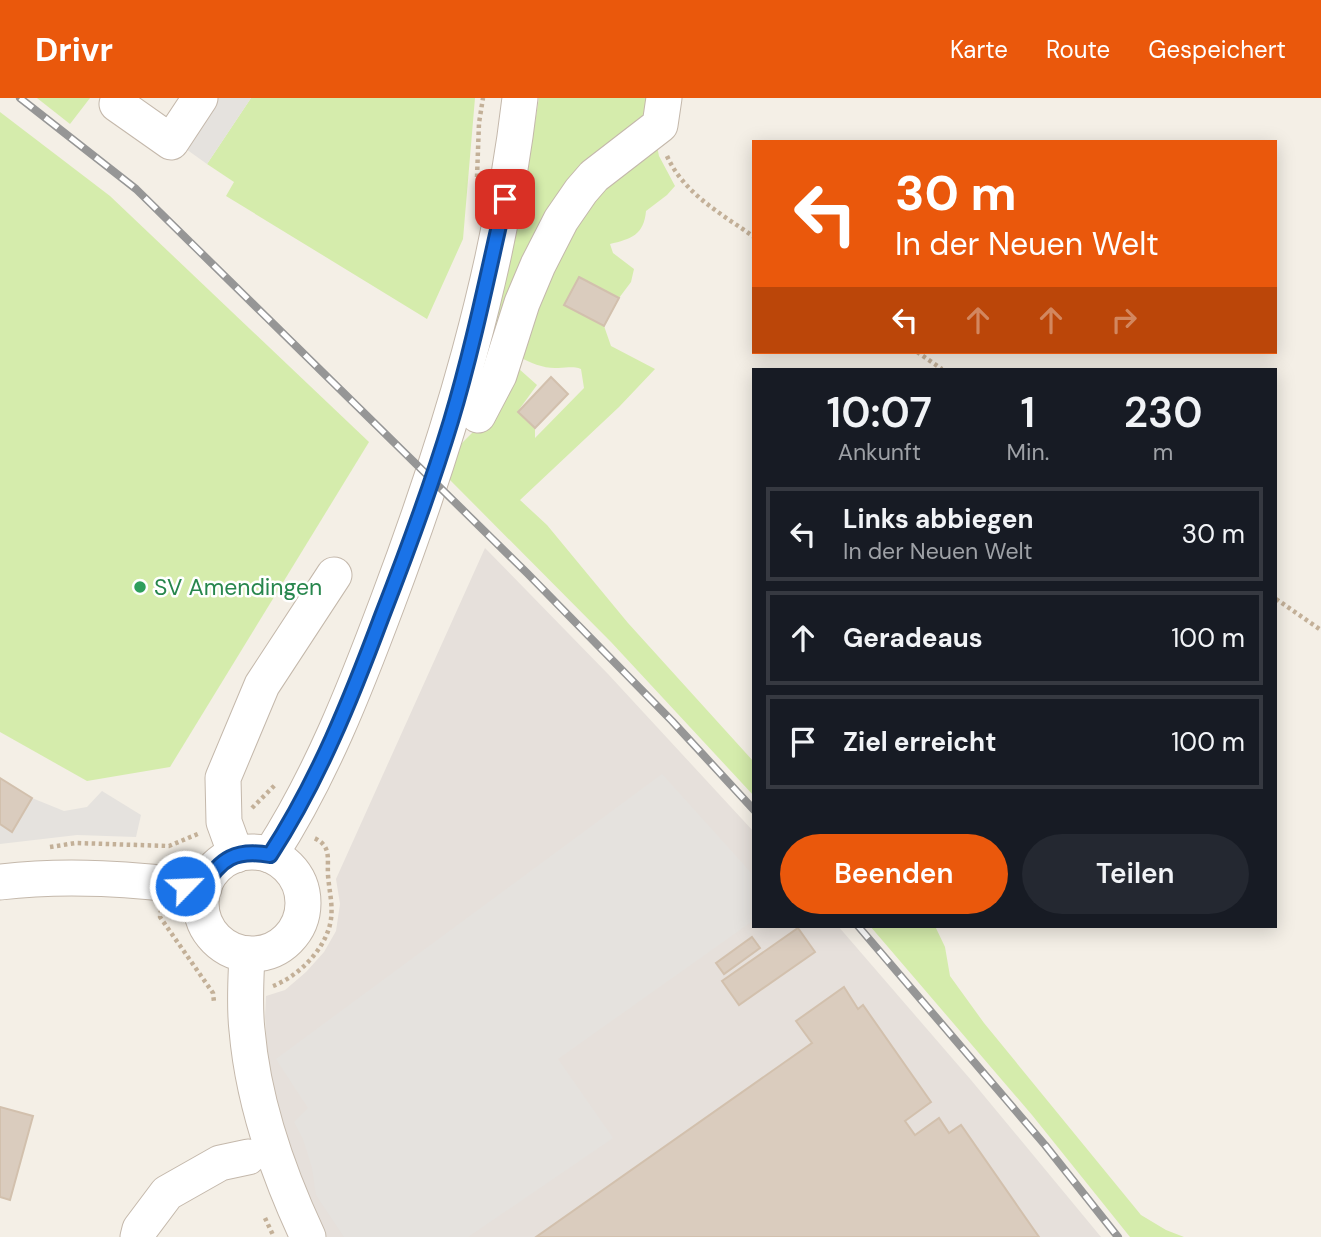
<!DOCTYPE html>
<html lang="de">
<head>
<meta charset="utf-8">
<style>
	:root { --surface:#171b24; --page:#242831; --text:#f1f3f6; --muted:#9ea1a6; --line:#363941; --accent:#ea580c }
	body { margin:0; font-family:"DM Sans",sans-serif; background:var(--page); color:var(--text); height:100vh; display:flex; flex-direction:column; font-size:26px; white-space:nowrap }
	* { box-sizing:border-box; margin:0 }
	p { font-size:23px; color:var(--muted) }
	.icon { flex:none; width:38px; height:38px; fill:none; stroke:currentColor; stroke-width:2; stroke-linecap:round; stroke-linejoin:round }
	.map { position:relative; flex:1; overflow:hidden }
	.drawer { position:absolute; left:752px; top:270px; width:525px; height:560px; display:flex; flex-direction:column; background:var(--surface); border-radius:0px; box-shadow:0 4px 18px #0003 }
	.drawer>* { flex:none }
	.guide { position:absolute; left:752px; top:42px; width:525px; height:214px; border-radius:0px; box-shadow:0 4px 18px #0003; background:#ea580c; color:#fff; overflow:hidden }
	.pin { position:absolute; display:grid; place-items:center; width:60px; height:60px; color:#fff; margin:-30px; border-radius:14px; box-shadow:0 4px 10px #0006 }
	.me { position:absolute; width:77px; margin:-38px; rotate:66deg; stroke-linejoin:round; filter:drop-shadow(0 0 5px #0008) }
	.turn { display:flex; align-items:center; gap:24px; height:147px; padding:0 28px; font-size:32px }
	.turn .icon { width:91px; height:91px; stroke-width:2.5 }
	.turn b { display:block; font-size:49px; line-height:60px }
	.lanes { display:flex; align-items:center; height:66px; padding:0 28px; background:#0003; justify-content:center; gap:35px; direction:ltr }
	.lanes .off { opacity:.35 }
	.eta { display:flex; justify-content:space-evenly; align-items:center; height:119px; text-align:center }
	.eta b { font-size:42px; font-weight:600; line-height:49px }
	.cta { display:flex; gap:14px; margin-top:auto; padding:14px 28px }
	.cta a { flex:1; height:80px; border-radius:42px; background:var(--accent); color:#fff; font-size:28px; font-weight:600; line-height:80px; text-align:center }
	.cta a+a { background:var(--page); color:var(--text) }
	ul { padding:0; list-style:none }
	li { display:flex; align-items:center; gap:21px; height:94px; margin:0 14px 10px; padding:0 14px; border:4px solid var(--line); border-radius:0px }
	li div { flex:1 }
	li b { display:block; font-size:26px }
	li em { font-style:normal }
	header { display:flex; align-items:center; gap:42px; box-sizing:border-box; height:98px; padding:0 35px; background:var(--accent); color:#fff }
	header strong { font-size:33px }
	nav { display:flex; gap:38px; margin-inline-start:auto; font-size:24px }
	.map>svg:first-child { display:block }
	.industrial { fill:#e6e0db }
	.green { fill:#d5ecac }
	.parking { fill:#e5e2de }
	.building { fill:#daccbe; stroke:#d2c0ad; stroke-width:2 }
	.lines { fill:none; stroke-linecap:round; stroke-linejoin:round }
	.minor-casing { stroke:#c4b8ab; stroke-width:37 }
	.path { stroke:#c3b098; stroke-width:4.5; stroke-dasharray:3.5 3.5; stroke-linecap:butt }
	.minor { stroke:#fff; stroke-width:35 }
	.rail-casing { stroke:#969696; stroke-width:8 }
	.rail { stroke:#fff; stroke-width:5; stroke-dasharray:16; stroke-linecap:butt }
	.route-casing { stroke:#114b97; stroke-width:18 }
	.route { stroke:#1a73e8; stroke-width:12 }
	.leisure-dot { fill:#2e9e5b; stroke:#fff; stroke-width:2.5 }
	.labels { text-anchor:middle; stroke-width:5; stroke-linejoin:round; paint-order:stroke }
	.leisure-label { font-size:23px; fill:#27864d; stroke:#fff; text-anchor:start }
</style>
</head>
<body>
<header>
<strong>Drivr</strong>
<nav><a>Karte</a><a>Route</a><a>Gespeichert</a></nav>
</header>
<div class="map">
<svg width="1321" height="1139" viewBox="0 0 1321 1139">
	<rect width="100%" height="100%" fill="#f4efe6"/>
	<polygon class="industrial" points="485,450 608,576 754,734 754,828 838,828 971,982 1101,1139 327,1139 306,1100 283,1026 268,966 265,919 266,898 285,892 306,874 324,854 336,833 340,806 336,781"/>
	<g class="green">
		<polygon points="37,0 90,0 70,26"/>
		<polygon points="251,0 475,0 463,141 427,221 226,98 234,84 207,66"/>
		<polygon points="539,0 657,0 480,277 523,97"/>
		<polygon points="0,14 110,98 369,344 170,669 87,683 0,634"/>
		<path d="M655,39L659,58L675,88L667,97L646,113C644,137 631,141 610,146L613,155L634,171L631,184L619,200L579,179L564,207L604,228L611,248L655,271L619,309L520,402L547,427L628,525L754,664V698L611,544L449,381L459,348L476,331L518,270L537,287L518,313L535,330V340L584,290L581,271C572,268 568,270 558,270C545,271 531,265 519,259L573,117Z"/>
		<polygon points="870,828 935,828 945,849 950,878 984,925 1141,1117 1166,1132 1184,1139 1130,1139 1032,1017"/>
	</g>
	<g class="parking">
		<polygon points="211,0 251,0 207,66 179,46"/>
		<polygon points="662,676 754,778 754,822 558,961 613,1040 468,1139 344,1139 316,1097 312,1070 303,1041 294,1024 308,1010 276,961"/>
		<polygon points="102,693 141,717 136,739 77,737 0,746 0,726 12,733 32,700 64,713 87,709"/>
	</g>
	<g class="building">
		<polygon points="579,179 619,200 604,228 564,207"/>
		<polygon points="551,279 568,296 535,330 518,314"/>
		<polygon points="0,680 32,700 12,734 0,726"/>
		<polygon points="798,830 815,854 739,907 722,883"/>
		<polygon points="752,839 760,850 724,876 716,865"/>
		<polygon points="844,889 858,911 863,907 931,1004 905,1023 915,1037 939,1020 949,1035 961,1027 1039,1139 536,1139 812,945 796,923"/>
		<polygon points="0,1009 33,1018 10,1102 0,1099"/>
	</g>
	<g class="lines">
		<g class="minor-casing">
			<g id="minor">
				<polyline points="117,6 171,44 200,0"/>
				<polyline points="478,317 499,277 522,205 538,167 561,122 581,93 594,78 660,27 664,0"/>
				<circle cx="252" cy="805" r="51"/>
				<polyline points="236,757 224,724 223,680 262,587 334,477"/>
				<path d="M270,757C321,678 355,591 388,503C449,341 500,172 520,0"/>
				<path d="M0,784C68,776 136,781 204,790"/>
				<path d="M247,856C246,881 244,907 247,932C253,1003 278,1075 308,1139"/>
				<polyline points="138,1139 140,1131 167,1095 220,1065 248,1059"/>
			</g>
		</g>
		<g class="path">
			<path d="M667,58C684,96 722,116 754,139"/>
			<polyline points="477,79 479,25 483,0"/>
			<polyline points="917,254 942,271"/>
			<polyline points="1276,501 1321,532"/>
			<polyline points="252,710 275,687"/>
			<polyline points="50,749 76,745 169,748 200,735"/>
			<polyline points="161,811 160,819 213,895 214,904"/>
			<path d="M273,888C299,878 327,850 331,821C333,806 329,792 328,777C327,761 332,748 314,740"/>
			<polyline points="265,1120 273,1137"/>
		</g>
		<use href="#minor" class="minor"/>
		<g class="rail-casing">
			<g id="rail">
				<polyline points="20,0 136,91 527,475 672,623 754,712"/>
				<polyline points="858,828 1045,1047 1118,1139"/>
			</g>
		</g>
		<use href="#rail" class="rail"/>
	</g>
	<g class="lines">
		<g class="route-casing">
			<path id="route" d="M185,788L204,790C219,760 237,751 270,757C318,683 351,601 382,518C407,454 431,389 451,323C473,250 488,175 505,101"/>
		</g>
		<use href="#route" class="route"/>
	</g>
	<circle class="leisure-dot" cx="140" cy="489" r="7"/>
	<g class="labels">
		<g class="leisure-label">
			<text x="154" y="497">SV Amendingen</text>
		</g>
	</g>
</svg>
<div class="pin" style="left:505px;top:101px;background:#d93025"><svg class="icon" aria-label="arrive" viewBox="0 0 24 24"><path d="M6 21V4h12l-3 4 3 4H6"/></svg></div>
<svg class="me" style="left:185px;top:788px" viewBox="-20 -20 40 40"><circle r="17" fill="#1a73e8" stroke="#fff" stroke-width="3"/><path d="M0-11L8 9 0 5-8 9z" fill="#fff"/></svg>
<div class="guide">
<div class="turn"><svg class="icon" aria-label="left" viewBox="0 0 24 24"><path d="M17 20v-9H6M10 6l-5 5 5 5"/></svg><div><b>30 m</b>In der Neuen Welt</div></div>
<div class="lanes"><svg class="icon" aria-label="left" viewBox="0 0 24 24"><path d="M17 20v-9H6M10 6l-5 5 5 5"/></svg><svg class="icon off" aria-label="ahead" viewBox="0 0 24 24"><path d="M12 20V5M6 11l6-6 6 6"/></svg><svg class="icon off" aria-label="ahead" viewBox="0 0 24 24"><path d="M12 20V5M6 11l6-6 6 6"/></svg><svg class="icon off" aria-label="right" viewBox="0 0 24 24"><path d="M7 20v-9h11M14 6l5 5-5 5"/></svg></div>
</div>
<section class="drawer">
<div class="eta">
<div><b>10:07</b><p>Ankunft</p></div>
<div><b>1</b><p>Min.</p></div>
<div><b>230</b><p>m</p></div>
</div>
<ul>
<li><svg class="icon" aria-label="left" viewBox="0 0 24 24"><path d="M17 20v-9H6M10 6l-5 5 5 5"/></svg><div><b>Links abbiegen</b><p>In der Neuen Welt</p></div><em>30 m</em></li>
<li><svg class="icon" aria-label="ahead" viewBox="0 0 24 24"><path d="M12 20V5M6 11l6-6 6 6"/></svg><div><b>Geradeaus</b></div><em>100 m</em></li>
<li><svg class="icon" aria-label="arrive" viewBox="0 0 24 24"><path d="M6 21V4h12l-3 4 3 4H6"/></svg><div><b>Ziel erreicht</b></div><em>100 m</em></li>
</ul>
<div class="cta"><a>Beenden</a><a>Teilen</a></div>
</section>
</div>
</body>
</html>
